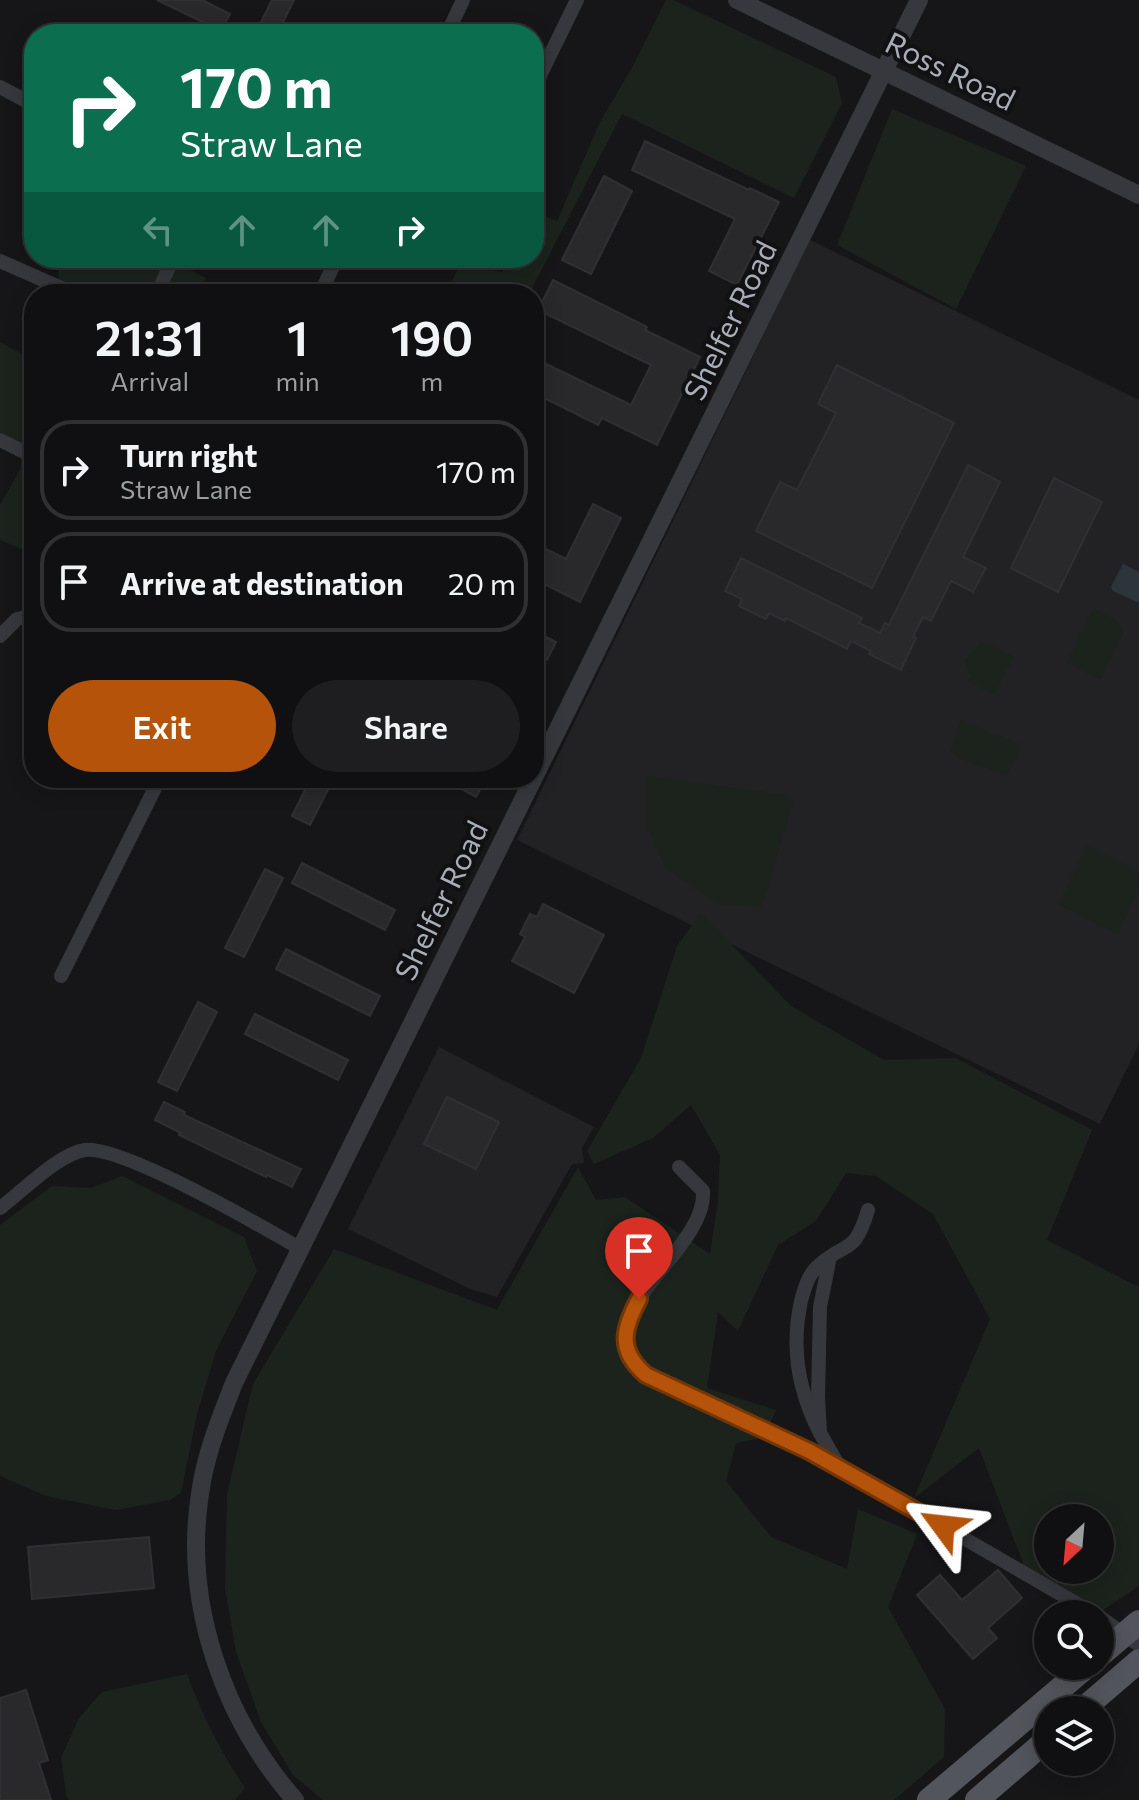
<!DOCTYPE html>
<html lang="en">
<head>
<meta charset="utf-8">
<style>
	:root { --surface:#101012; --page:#1e1e20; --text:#f1f3f6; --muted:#9c9d9f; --line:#303032; --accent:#b45309 }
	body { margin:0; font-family:Commissioner,sans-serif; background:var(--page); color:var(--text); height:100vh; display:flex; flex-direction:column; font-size:30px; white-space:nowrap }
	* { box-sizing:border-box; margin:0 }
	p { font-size:26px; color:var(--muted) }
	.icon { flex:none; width:44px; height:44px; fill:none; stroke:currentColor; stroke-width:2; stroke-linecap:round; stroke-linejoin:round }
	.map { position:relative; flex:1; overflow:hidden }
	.side { position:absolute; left:24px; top:284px; width:520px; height:504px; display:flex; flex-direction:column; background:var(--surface); border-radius:32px; box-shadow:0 4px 20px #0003,0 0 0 2px var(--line) }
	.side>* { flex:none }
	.guide { position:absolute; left:24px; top:24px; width:520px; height:244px; border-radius:32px; box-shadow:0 4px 20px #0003,0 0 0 2px var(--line); background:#0b6e4f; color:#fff; overflow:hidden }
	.needle { width:52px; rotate:206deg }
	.tools { position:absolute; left:1034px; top:1504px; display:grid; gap:16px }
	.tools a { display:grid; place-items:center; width:80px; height:80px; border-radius:50%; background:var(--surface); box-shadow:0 4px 20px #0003,0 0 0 2px var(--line); font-size:40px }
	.pin { position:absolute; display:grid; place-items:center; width:68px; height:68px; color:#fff; margin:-82px -34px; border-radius:50% 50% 50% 0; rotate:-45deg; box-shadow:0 0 8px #0007 }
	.pin .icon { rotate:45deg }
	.me { position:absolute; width:88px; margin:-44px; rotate:300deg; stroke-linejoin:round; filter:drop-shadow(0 0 6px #0008) }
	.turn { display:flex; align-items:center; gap:28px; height:168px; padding:0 24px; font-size:36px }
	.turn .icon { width:104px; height:104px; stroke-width:2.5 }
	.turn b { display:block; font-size:56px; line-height:68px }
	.lanes { display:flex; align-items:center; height:76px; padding:0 24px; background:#0003; justify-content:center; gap:40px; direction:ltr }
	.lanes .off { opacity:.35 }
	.eta { display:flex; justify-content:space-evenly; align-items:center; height:136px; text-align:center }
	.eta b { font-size:48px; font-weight:600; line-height:56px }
	.button { display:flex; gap:16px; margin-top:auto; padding:16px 24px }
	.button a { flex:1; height:92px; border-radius:48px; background:var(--accent); color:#fff; font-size:32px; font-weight:600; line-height:92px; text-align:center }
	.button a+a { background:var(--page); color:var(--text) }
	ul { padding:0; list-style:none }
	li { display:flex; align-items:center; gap:24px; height:100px; margin:0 16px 12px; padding:0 8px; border:4px solid var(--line); border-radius:32px }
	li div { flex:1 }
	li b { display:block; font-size:30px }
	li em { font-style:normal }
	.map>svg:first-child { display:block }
	.built { fill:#222225 }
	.green { fill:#1c231d; fill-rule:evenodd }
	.water { fill:#2c353c }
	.building { fill:#29292c; stroke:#303034; stroke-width:2 }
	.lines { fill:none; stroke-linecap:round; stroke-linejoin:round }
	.minor { stroke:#37383d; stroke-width:14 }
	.tertiary { stroke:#37383d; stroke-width:18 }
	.primary { stroke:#53555c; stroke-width:24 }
	.route-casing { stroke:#753606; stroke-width:20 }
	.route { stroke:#b45309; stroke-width:14 }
	.labels { text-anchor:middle; stroke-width:8; stroke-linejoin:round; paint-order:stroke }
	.street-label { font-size:30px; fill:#a8adb8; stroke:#111113 }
</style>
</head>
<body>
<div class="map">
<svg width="1139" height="1800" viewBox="0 0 1139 1800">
	<rect width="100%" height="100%" fill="#161618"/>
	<g class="built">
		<polygon points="810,240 1139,400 1139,1044 1100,1124 517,840"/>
		<polygon points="439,1047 594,1127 582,1148 584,1163 572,1164 497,1297 470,1289 348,1229"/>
	</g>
	<g class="green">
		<polygon points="666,0 673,0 836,77 842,103 794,198 622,114 529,294 446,294 460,263 502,272 510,258 534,258 534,212 557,221 600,122 633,66"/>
		<polygon points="892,109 1026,166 956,309 837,245"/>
		<polygon points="59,258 166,258 206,278 197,294 68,294 58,288"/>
		<polygon points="0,342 34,361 34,542 26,551 0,540 0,505 20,470 23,447 0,432"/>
		<polygon points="1093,608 1117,621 1124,632 1101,680 1067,662"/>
		<polygon points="981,641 1014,656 994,695 968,681 971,678 964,661"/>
		<polygon points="961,719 1021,745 1007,776 957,757 950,751"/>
		<polygon points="646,776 788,795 793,802 762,907 717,904 666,869 647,827"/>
		<polygon points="1087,845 1139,871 1139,891 1118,934 1058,905"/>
		<path d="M701,913L791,1006L884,1060L956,1058L1092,1130L1047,1240L1139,1287V1586L1103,1610L1024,1566L979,1448L914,1498L990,1319L933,1214L876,1176L846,1173L816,1221L778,1245L738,1331L718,1312L707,1388L776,1410L763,1438L736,1443L726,1481L771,1537L847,1569L858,1509L917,1534L888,1607L945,1709L944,1757L894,1800H323L293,1775L261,1722L236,1652L225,1588L227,1494L253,1384L334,1249L497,1310L578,1167L596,1200L625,1197L710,1254L718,1201L720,1155L691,1105L653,1138L594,1164L587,1151L641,1058L677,946ZM1048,1518H1100V1570H1048Z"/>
		<polygon points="122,1176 244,1237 257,1271 216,1351 197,1414 181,1493 170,1500 116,1510 46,1496 0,1476 0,1225 52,1186 92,1188"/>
		<path d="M187,1674C202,1715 221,1752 245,1788L235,1800H69L66,1794L61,1758L79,1718L102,1692Z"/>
	</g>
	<polygon class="water" points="1123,564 1139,572 1139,603 1113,591 1111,587"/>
	<g class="building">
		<polygon points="157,0 202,0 230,14 221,31"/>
		<polygon points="272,0 294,0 277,34 255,34"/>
		<polygon points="645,141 749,190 750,188 779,202 737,285 709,271 735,219 632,170"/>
		<polygon points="604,176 632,191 591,274 562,260"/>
		<polygon points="553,280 647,327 645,330 700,357 657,445 602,418 598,425 534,393 534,358 631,405 651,365 538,310"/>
		<polygon points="837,365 954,423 872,588 756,531 780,482 797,490 836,413 818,404"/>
		<polygon points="968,465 1000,482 963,557 986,568 973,592 951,581 931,621 923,617 913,637 916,638 901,670 869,654 871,651 851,641 847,649 786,618 785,621 769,613 766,619 739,606 742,599 725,591 741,558 862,618 859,623 880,633 885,623 889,625"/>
		<polygon points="1054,478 1102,502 1058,592 1011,568"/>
		<polygon points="593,504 621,518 580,602 534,579 534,543 566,559"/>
		<polygon points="534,631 556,642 547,660 534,654"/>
		<polygon points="311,778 334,778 310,825 292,816"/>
		<polygon points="441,778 486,778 476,797"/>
		<polygon points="302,863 395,910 385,930 292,883"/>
		<polygon points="265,869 283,878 244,957 225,948"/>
		<polygon points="543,904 604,935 574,993 512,961 525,937 520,934 530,914 537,917"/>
		<polygon points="286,949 380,996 370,1016 276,969"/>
		<polygon points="198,1002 217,1012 177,1091 158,1082"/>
		<polygon points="255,1014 348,1060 338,1080 245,1034"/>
		<polygon points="447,1097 499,1122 476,1169 424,1144"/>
		<polygon points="164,1102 185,1112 184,1115 301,1169 292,1187 267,1175 266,1177 179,1135 181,1133 155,1120"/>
		<polygon points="149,1537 154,1588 32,1599 28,1547"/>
		<polygon points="998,1570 1022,1598 988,1628 997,1638 973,1659 917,1595 940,1575 962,1600"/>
		<polygon points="26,1690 48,1760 39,1763 51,1800 0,1800 0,1698"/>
	</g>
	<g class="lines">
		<g class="minor">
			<polyline points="447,34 463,0"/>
			<polyline points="0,87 34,105"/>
			<polyline points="534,88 577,0"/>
			<polyline points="0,261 75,294"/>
			<polyline points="157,294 173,258"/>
			<polyline points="320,294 337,258"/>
			<polyline points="0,440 34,457"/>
			<polyline points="0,636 17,619 34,615"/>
			<polyline points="61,976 160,778"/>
			<path d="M679,1167L703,1191C708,1257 557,1326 662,1384L839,1466L1095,1614"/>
			<path d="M0,1208C23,1191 58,1154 85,1150C123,1146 263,1227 301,1249"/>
			<polyline points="830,1257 820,1307 818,1397 820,1433 839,1466"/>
			<path d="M820,1433C798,1391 791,1347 801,1301C804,1290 808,1275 817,1267C846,1240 854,1257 868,1210"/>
			<polyline points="1100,1617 1139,1645"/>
		</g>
		<g class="tertiary">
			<polyline points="737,0 1139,195"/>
			<path d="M295,1800C223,1718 183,1603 200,1494C205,1455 220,1419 234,1383L919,0"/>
		</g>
		<g class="primary">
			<polyline points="1100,1655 1139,1622"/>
			<polyline points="1082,1710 1139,1661"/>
			<polyline points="929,1800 1087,1666"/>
			<polyline points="977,1800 1048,1739"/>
		</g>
	</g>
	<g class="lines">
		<g class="route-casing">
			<path id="route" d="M639,1299C623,1329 617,1350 646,1375L809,1451L943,1526"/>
		</g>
		<use href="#route" class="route"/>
	</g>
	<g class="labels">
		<g class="street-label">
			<text transform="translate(950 72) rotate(26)" y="10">Ross Road</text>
			<text transform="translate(731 321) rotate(-64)" y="10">Shelfer Road</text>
			<text transform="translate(442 901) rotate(-64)" y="10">Shelfer Road</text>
		</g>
	</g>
</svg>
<div class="tools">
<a><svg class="needle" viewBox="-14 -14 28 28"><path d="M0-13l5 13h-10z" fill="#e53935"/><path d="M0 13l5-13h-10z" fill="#9c9d9f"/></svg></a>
<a><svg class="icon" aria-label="search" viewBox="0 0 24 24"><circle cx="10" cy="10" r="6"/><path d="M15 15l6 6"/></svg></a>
<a><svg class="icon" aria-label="layers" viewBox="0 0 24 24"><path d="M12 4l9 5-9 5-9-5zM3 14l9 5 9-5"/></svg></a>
</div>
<div class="pin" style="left:639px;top:1299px;background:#d93025"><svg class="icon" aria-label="arrive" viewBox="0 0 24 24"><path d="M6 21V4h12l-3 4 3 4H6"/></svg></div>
<svg class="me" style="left:943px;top:1526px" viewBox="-20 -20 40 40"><path d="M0-17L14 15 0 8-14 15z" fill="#b45309" stroke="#fff" stroke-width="4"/></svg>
<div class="guide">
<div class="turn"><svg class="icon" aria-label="right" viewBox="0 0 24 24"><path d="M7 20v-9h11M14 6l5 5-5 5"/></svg><div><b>170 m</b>Straw Lane</div></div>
<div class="lanes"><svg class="icon off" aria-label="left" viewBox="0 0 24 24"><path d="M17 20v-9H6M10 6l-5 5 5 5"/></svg><svg class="icon off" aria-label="ahead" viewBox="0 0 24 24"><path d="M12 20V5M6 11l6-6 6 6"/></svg><svg class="icon off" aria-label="ahead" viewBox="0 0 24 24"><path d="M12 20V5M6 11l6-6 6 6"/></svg><svg class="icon" aria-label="right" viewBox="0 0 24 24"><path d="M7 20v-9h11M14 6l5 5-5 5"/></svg></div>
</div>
<section class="side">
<div class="eta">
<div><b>21:31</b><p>Arrival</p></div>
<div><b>1</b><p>min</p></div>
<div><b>190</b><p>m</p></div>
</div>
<ul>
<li><svg class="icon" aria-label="right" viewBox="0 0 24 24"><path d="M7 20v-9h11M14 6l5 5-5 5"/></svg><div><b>Turn right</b><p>Straw Lane</p></div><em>170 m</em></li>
<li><svg class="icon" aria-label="arrive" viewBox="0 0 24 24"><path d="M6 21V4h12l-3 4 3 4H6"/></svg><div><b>Arrive at destination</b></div><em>20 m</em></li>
</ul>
<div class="button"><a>Exit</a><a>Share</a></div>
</section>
</div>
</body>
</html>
